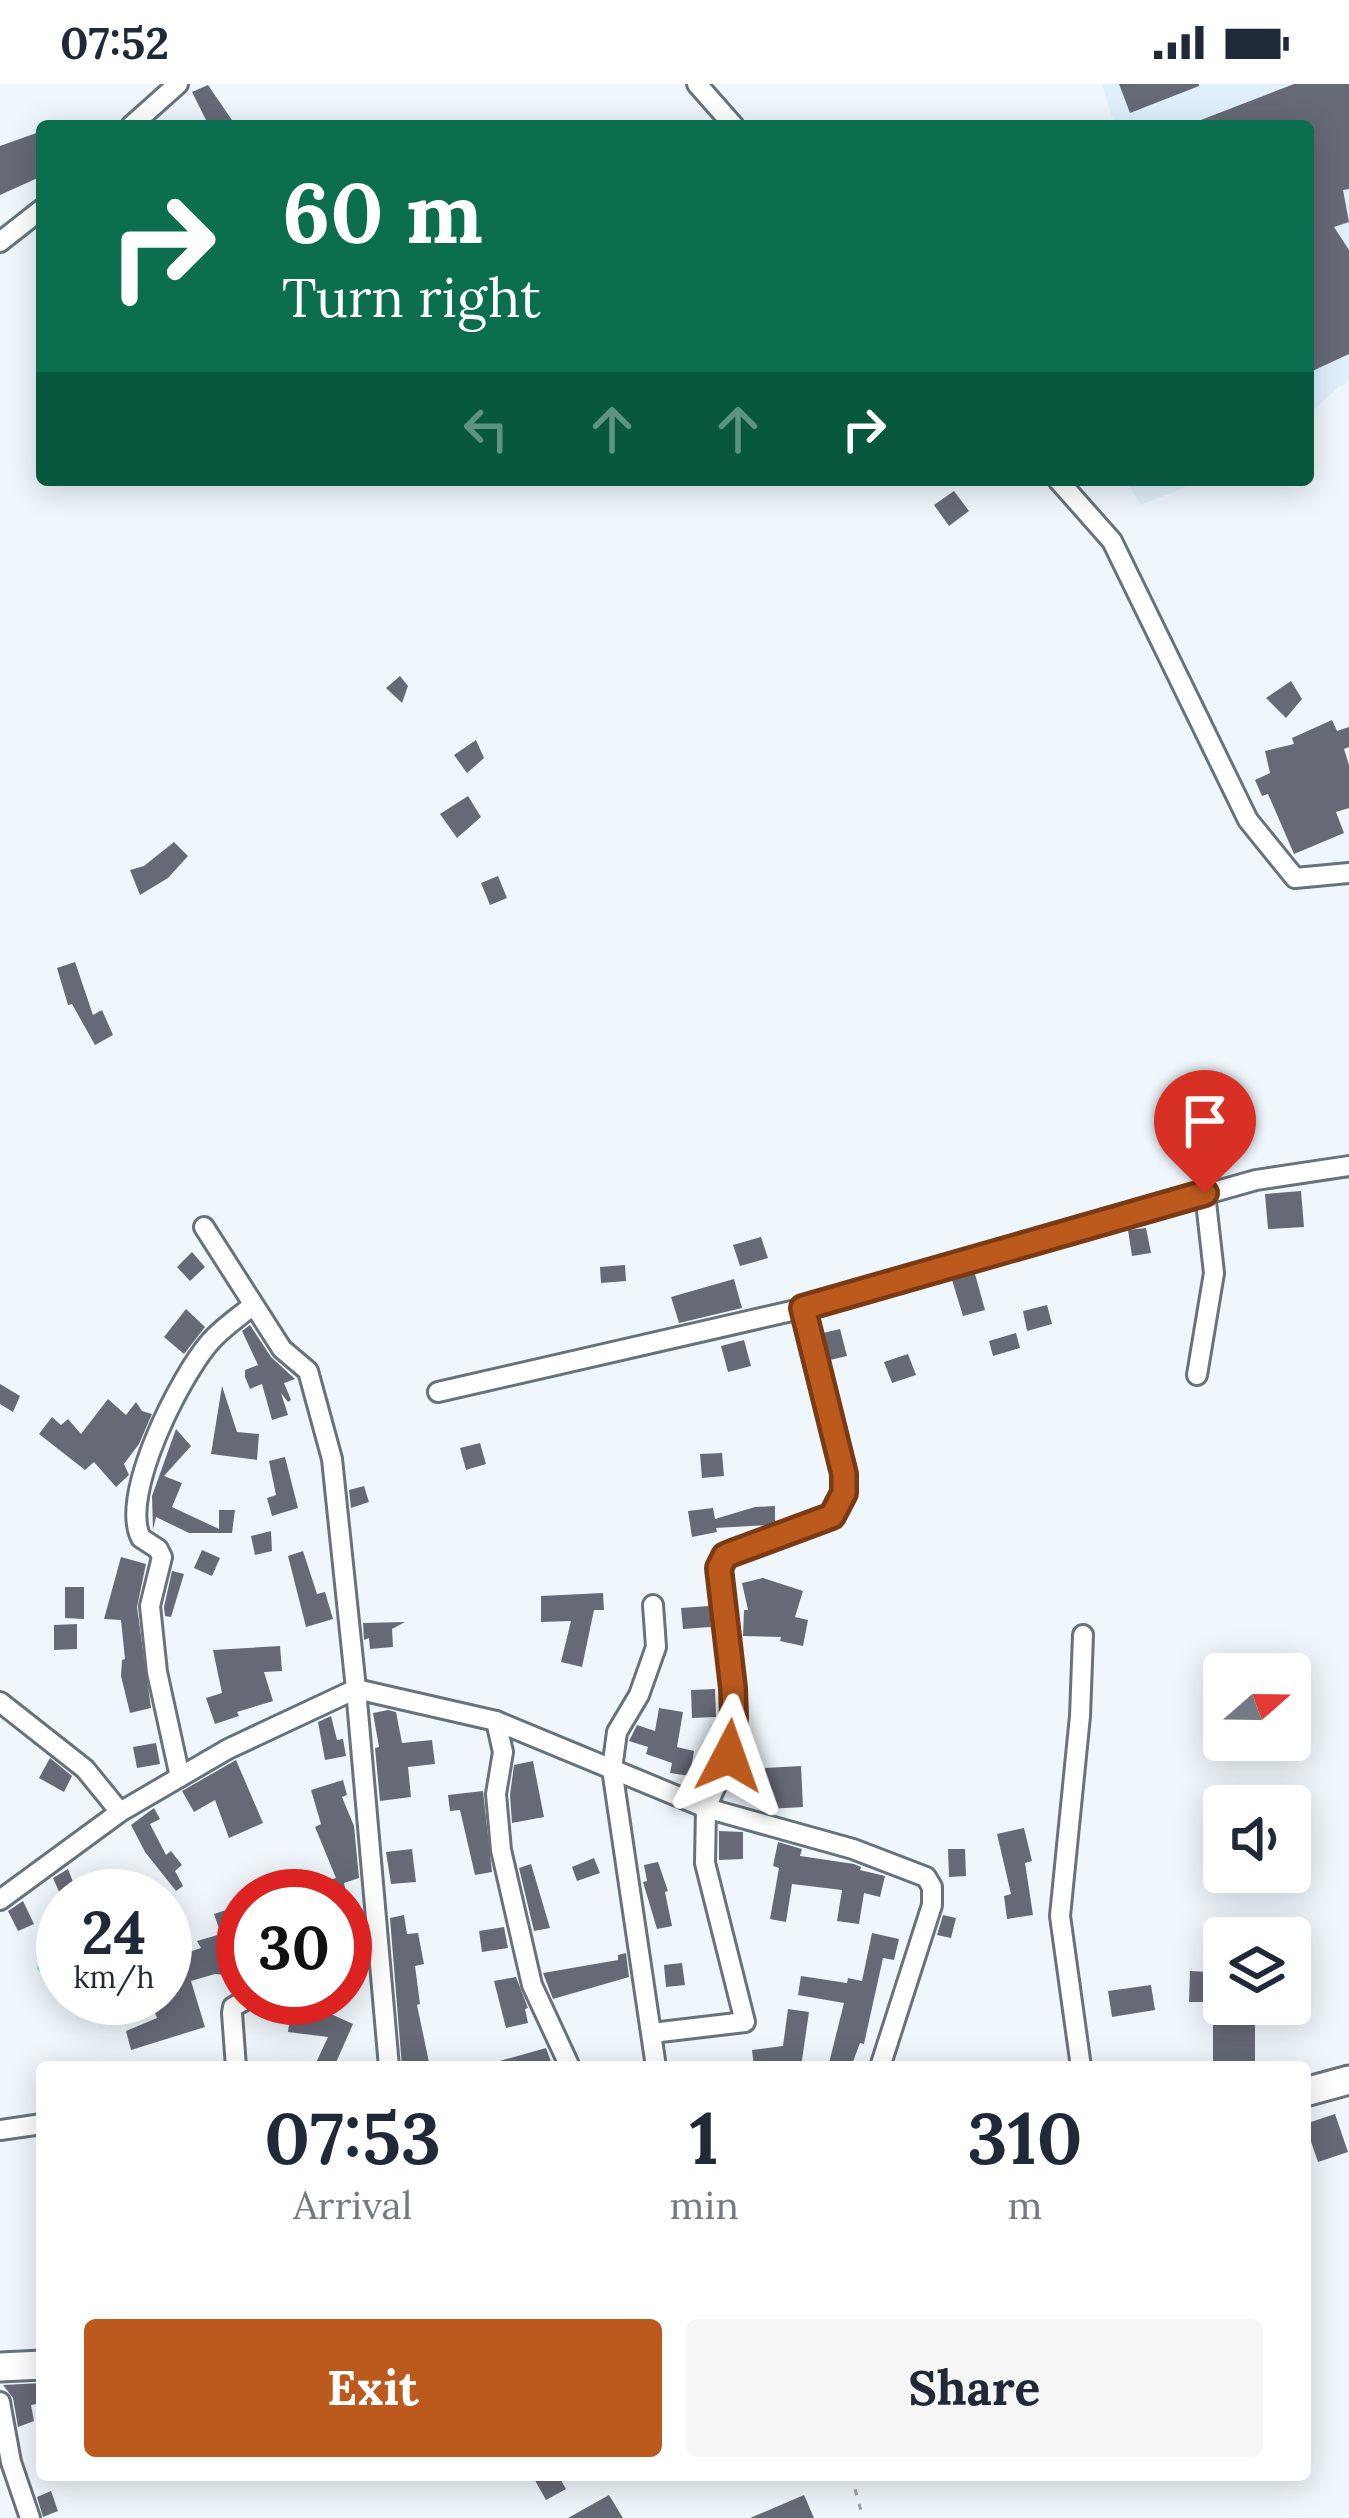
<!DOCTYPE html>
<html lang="en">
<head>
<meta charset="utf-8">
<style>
	:root { --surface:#fff; --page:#f6f6f7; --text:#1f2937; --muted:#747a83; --accent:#bc5a1e }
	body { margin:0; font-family:Lora,serif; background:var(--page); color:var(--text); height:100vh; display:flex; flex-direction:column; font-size:45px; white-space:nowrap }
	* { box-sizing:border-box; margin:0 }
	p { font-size:39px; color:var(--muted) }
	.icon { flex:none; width:66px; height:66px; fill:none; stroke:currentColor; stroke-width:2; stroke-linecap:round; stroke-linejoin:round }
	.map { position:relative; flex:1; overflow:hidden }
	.side { position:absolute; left:36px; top:1977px; width:1275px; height:420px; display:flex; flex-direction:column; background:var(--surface); border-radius:12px; box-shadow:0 6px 30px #0003 }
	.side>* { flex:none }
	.banner { position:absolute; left:36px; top:36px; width:1278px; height:366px; border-radius:12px; box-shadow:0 6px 30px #0003; background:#0b6e4f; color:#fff; overflow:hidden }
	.needle { width:78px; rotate:70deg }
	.fabs { position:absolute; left:1203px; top:1569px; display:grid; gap:24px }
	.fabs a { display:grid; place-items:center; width:108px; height:108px; border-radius:12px; background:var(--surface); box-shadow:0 6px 30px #0003; font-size:60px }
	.speed { position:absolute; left:36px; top:1785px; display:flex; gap:24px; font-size:60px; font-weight:700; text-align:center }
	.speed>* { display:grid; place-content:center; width:156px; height:156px; border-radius:50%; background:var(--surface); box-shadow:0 6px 30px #0003; line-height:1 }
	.speed small { font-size:30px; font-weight:400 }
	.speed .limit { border:18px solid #d22; background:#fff; color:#111 }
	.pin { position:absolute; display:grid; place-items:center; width:102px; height:102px; color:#fff; margin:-123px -51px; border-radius:50% 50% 50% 0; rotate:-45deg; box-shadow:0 0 12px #0007 }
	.pin .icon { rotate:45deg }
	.me { position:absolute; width:132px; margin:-66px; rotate:4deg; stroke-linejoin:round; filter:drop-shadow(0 0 9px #0008) }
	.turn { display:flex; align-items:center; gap:42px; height:252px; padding:0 48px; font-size:54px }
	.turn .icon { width:156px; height:156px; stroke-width:2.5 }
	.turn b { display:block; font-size:84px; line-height:102px }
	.lanes { display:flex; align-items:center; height:114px; padding:0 48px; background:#0003; justify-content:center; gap:60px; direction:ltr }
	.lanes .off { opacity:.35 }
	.eta { display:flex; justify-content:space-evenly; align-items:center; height:204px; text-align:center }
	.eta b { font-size:72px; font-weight:700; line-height:84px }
	.button { display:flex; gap:24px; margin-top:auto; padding:24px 48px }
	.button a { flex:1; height:138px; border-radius:12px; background:var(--accent); color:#fff; font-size:48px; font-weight:700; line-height:138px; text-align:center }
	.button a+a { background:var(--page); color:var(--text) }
	.status { display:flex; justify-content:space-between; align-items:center; height:84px; padding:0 60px; background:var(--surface); direction:ltr }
	.status svg { height:33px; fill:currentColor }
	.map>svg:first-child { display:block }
	.built { fill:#dff0fc }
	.water { fill:#7de8c4 }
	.building { fill:#666a77 }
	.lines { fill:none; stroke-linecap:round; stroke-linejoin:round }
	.minor-casing { stroke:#66737b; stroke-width:24 }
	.secondary-casing { stroke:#66737b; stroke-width:33 }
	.path { stroke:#9aa1a6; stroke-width:3; stroke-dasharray:6 9; stroke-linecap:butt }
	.minor { stroke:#fff; stroke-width:18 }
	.secondary { stroke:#fff; stroke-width:27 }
	.route-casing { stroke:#7a3a14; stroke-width:30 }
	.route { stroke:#bc5a1e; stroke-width:21 }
</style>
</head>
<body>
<div class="status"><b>07:52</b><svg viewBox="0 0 49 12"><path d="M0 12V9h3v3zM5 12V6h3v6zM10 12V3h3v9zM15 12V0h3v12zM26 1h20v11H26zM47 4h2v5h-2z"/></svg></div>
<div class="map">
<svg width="1349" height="2434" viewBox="0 0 1349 2434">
	<rect width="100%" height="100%" fill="#eff7fd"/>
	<g class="built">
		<polygon points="1102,0 1349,0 1349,298 1340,302 1308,331 1308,42 1115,42"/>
		<polygon points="1125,396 1203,396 1141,421"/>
	</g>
	<polygon class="water" points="63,1832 63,1887 41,1889 37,1885 39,1874"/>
	<g class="building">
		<polygon points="1119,0 1199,0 1199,2 1130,29"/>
		<polygon points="1294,0 1349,0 1349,105 1343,106 1349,138 1334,143 1349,166 1349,270 1308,289 1308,42 1188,41"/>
		<polygon points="208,1 236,42 209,42 192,8"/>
		<polygon points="42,47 42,92 0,111 0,62"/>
		<polygon points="954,407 969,427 949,442 934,421"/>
		<polygon points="400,592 408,602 402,619 386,604"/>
		<polygon points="1291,597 1302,615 1286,634 1266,614"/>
		<polygon points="1332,636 1337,647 1349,643 1349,663 1344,665 1349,681 1349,724 1336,728 1344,749 1294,770 1268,710 1262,712 1255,696 1270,689 1265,667 1294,660 1292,654"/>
		<polygon points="476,656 484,674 467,689 454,671"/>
		<polygon points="468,712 481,733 457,754 440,730"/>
		<polygon points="174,758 188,772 168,794 140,811 130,786 144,782"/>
		<polygon points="498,792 507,814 490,821 481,799"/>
		<polygon points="75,878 93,931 102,926 113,951 95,961 72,920 68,921 57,884"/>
		<polygon points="1301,1107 1304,1143 1268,1145 1265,1110"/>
		<polygon points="1146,1144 1151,1169 1132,1172 1128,1146"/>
		<polygon points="761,1153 768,1174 740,1182 733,1161"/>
		<polygon points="192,1168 205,1183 190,1197 177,1183"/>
		<polygon points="625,1181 626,1197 601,1199 600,1183"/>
		<polygon points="975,1190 985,1226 963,1232 952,1196"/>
		<polygon points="734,1195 742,1224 679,1239 671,1213"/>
		<polygon points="1047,1221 1052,1240 1027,1247 1023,1227"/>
		<polygon points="186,1225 205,1243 184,1270 164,1253"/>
		<polygon points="250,1241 271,1273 295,1295 284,1299 291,1316 288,1318 281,1309 288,1331 272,1336 262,1300 250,1305 245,1293 245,1286 258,1281 242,1247"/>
		<polygon points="840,1245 847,1272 830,1276 823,1249"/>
		<polygon points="1016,1249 1020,1264 993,1272 989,1257"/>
		<polygon points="744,1256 751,1282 728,1288 721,1262"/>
		<polygon points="908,1270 916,1291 892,1299 884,1278"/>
		<polygon points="0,1300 20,1312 13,1328 0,1320"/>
		<polygon points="222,1302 237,1348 259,1350 257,1376 211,1370"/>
		<polygon points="108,1315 126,1331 136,1318 142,1327 152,1330 139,1360 124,1380 129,1391 116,1403 94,1378 85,1386 39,1350 52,1333 61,1341 68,1335 81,1350"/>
		<polygon points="176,1345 191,1362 164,1392 182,1399 172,1423 219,1445 219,1426 235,1426 232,1449 189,1449 156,1433 153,1446 152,1412"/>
		<polygon points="480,1359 486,1380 466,1386 460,1364"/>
		<polygon points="722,1369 724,1392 702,1394 700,1370"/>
		<polygon points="285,1373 298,1424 272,1432 267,1414 276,1411 269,1377"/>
		<polygon points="364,1402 369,1418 351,1424 349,1406"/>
		<polygon points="775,1422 775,1439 768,1441 716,1444 717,1448 692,1453 688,1427 713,1424 715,1435 755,1423"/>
		<polygon points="271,1447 272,1467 255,1471 251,1452"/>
		<polygon points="202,1466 220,1474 212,1492 194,1484"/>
		<polygon points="303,1467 317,1510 325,1508 333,1535 306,1543 288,1472"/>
		<polygon points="121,1473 146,1480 137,1523 151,1624 130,1629 121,1592 122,1576 125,1575 121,1536 104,1535"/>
		<polygon points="172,1487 184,1490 171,1533 165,1532 164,1523"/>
		<polygon points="763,1494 803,1507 795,1533 808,1536 803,1562 780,1557 781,1553 743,1552 744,1526 748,1526 742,1499"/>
		<polygon points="65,1503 84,1503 84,1535 65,1534"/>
		<polygon points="603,1509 604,1526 594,1526 582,1583 561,1578 571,1537 541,1538 541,1512"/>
		<polygon points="709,1522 711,1543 683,1545 681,1524"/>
		<polygon points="405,1538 392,1545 393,1563 370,1565 369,1554 364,1556 363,1539"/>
		<polygon points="77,1540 77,1565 54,1566 54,1541"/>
		<polygon points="280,1562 282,1587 264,1588 273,1617 237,1628 239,1632 215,1640 206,1614 222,1609 213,1566"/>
		<polygon points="715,1605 716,1633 692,1634 691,1606"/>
		<polygon points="659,1624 683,1628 677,1663 694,1667 690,1692 670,1689 672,1679 646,1670 648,1663 629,1657 637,1641 655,1647"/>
		<polygon points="388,1626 396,1628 402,1659 432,1656 435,1680 408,1683 411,1713 380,1717 375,1664 379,1663 373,1629"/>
		<polygon points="331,1632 337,1656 343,1655 346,1672 325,1676 318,1638"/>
		<polygon points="156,1659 160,1680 137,1684 133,1663"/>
		<polygon points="50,1674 72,1692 64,1708 39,1694"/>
		<polygon points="236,1676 263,1739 229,1754 215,1716 194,1728 182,1707"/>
		<polygon points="533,1677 544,1733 512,1739 510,1711 514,1681"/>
		<polygon points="801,1682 803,1723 767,1725 765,1684"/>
		<polygon points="343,1696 347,1711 342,1713 354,1742 359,1794 344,1799 347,1812 291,1812 291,1808 336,1794 315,1743 321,1740 311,1706"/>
		<polygon points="483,1707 492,1788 475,1791 460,1726 450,1727 448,1711"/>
		<polygon points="154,1724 160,1735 150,1740 166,1771 171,1767 182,1781 175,1787 183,1802 176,1807 145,1768 131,1741"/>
		<polygon points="1024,1744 1032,1777 1025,1779 1033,1831 1007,1835 1004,1812 1011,1810 997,1750"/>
		<polygon points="719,1747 743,1748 743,1775 719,1776"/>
		<polygon points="778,1758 802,1765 800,1772 854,1780 861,1783 860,1786 885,1792 880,1813 864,1809 859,1840 837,1837 842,1806 792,1800 786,1838 770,1835 779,1784 773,1782"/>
		<polygon points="412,1765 416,1798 391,1800 386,1768"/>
		<polygon points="948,1765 965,1765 966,1792 949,1793"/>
		<polygon points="594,1774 600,1789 577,1797 572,1783"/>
		<polygon points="658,1778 668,1807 665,1808 672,1842 657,1845 643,1798 647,1797 644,1781"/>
		<polygon points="531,1780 550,1844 534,1847 519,1784"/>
		<polygon points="68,1785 76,1806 61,1812 53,1794"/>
		<polygon points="135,1791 144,1812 124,1812 118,1798"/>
		<polygon points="23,1817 34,1840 18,1847 8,1827"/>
		<polygon points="235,1823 243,1844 243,1893 215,1890 191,1897 205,1943 131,1966 126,1947 157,1934 149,1914 165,1914 165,1876 201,1864 197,1857 221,1850 214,1830"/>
		<polygon points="404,1831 407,1850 418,1849 424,1880 415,1882 420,1920 417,1921 430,1983 402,1983 390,1834"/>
		<polygon points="943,1831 956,1834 951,1854 937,1851"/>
		<polygon points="504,1843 508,1864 482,1868 479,1847"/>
		<polygon points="872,1849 899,1855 894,1876 883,1874 864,1960 860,1959 851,1983 828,1983 844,1919 798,1911 801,1892 847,1899 848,1894 862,1897"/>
		<polygon points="626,1869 629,1893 553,1915 543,1889 618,1876 618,1871"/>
		<polygon points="682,1879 685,1901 666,1903 664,1881"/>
		<polygon points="1190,1887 1210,1888 1209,1918 1189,1918"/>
		<polygon points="516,1893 528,1924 525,1925 528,1939 506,1944 494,1897"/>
		<polygon points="1151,1901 1155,1926 1112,1933 1108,1907"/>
		<polygon points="262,1914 300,1916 353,1940 334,1983 314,1983 328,1953 288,1948 290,1933 252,1928"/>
		<polygon points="788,1925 809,1928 801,1983 754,1983 752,1966 783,1962"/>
		<polygon points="1213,1933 1255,1934 1255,1980 1213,1980"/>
		<polygon points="546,1964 553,1983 496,1983 496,1978"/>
		<polygon points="1335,2030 1348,2068 1318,2078 1305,2040"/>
		<polygon points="42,2299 42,2319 31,2321 34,2337 18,2343 13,2314 3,2301"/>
		<polygon points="532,2391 558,2391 566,2405 546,2416"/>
		<polygon points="51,2407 58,2427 43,2433 37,2413"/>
		<polygon points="609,2411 623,2434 568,2434"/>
		<polygon points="804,2411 814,2434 750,2434"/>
	</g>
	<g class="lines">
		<g class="minor-casing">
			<g id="minor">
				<polyline points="697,0 734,42"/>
				<polyline points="131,42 178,0"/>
				<polyline points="0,158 42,125"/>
				<polyline points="1058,396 1112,457 1248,736 1295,794 1349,789"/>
				<polyline points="803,1224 844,1390 844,1409 832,1432 732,1469 725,1473 719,1483 734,1634 729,1672 706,1724 853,1765 926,1793 932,1803 932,1821 880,1983"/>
				<polyline points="1197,1291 1214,1189 1205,1109"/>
				<polyline points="438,1308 796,1226 1256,1096 1349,1082"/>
				<polyline points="653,1521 656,1563 639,1611 617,1648 612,1685 656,1983"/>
				<polyline points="0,1618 85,1685 120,1728"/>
				<polyline points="496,1637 503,1668 496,1710 501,1766 532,1901 570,1983"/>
				<path d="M180,1693L157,1588L150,1522L162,1473L158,1465L141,1454C119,1411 181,1291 210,1258C222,1244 239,1233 253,1221"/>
				<polyline points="0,1816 120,1728 228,1665 356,1605 332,1375 308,1287 282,1265 204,1143"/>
				<polyline points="236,1983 232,1929 233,1923 249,1914"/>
				<polyline points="389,1983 356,1605 496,1637 706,1724 705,1779 745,1938 652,1949"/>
				<polyline points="1081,1983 1060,1832 1080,1632 1083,1551"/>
				<polyline points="0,2046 42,2040"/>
				<polyline points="0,2318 11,2378 30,2434"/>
			</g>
		</g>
		<g class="secondary-casing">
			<g id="secondary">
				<polyline points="1305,2008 1349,1996"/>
				<polyline points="0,2283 42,2281"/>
			</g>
		</g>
		<polyline class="path" points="851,2391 863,2434"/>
		<use href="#minor" class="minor"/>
		<use href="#secondary" class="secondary"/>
	</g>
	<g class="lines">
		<g class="route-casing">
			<polyline id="route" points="729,1672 734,1634 733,1604 719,1484 725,1472 732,1469 832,1432 844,1409 844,1390 803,1224 1205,1109"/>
		</g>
		<use href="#route" class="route"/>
	</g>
</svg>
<div class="fabs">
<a><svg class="needle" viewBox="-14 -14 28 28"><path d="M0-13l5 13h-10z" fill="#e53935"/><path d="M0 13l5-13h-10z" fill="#747a83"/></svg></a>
<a><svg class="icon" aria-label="sound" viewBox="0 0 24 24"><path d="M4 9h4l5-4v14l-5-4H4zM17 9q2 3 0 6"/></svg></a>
<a><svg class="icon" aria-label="layers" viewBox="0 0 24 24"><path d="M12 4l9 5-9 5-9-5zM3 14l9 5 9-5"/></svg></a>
</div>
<div class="speed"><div>24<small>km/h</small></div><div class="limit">30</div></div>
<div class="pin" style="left:1205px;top:1109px;background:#d93025"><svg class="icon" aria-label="arrive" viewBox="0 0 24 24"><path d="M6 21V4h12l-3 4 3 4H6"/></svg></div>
<svg class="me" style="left:729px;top:1672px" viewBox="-20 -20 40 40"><path d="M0-17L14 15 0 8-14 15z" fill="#bc5a1e" stroke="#fff" stroke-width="4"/></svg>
<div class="banner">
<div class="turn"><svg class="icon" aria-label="right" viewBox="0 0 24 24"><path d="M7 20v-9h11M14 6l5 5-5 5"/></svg><div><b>60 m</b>Turn right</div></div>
<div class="lanes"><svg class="icon off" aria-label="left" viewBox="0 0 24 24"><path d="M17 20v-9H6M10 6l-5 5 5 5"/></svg><svg class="icon off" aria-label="ahead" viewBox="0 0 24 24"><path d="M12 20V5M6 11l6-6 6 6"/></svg><svg class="icon off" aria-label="ahead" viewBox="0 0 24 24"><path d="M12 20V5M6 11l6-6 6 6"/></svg><svg class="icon" aria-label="right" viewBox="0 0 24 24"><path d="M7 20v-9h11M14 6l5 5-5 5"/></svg></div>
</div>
<section class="side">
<div class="eta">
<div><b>07:53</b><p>Arrival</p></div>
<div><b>1</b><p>min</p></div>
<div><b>310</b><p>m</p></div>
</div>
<div class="button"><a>Exit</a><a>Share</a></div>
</section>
</div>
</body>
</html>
